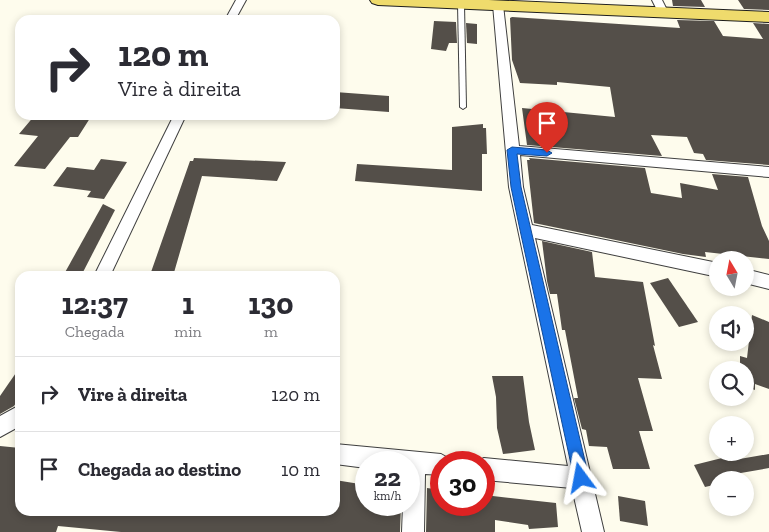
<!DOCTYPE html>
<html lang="pt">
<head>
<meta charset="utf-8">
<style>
	:root { --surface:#fff; --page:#f7f7f7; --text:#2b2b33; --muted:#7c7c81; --line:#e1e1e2 }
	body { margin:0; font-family:"Zilla Slab",serif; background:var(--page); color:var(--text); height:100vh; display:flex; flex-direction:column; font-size:19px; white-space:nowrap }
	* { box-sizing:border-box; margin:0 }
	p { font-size:16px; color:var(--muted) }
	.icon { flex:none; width:28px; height:28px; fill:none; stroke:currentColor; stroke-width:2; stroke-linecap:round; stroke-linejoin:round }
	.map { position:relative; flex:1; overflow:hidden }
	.panel { position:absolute; left:15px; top:271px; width:325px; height:245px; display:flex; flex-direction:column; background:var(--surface); border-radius:15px; box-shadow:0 2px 8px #0003 }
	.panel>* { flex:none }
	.banner { position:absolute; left:15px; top:15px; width:325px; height:105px; border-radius:15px; box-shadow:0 2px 8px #0003; background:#fff; color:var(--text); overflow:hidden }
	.needle { width:32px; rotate:350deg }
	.tools { position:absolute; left:709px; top:251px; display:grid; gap:10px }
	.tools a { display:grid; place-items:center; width:45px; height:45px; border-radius:50%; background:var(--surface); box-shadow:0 2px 8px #0003; font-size:25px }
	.speed { position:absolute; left:355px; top:451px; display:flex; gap:10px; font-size:25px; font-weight:700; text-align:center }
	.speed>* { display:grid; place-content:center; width:65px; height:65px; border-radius:50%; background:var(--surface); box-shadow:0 2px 8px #0003; line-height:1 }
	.speed small { font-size:12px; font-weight:400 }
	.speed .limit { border:8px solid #d22; background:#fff; color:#111 }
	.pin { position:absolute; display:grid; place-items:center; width:42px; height:42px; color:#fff; margin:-51px -21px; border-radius:50% 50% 50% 0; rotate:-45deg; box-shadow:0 0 5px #0007 }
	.pin .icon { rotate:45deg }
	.me { position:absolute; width:55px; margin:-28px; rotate:347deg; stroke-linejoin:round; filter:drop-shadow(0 0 4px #0008) }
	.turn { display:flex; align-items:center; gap:18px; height:105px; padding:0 20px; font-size:22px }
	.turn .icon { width:65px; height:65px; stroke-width:2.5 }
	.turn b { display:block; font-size:35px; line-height:42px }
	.eta { display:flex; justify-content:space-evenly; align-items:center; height:85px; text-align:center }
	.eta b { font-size:30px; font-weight:700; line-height:35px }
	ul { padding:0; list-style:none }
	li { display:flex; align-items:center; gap:15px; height:75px; padding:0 20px; border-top:1px solid var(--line) }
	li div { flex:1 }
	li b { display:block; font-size:19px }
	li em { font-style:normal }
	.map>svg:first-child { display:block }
	.building { fill:#544f49 }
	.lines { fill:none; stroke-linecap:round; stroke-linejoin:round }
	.lane-casing { stroke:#3f3f3f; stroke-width:2 }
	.street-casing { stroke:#3f3f3f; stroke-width:2 }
	.primary-casing { stroke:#1d1d1d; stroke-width:2 }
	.lane { fill:#fff; fill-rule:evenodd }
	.street { fill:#fff; fill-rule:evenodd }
	.primary { fill:#efdb6c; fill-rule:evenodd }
	.route { fill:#1a73e8; stroke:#114b97 }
</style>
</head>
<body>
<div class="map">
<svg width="769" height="532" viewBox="0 0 769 532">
	<rect width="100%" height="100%" fill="#fefced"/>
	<g class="building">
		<polygon points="672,0 701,0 705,7 673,6"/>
		<polygon points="738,0 769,0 769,10 744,9"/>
		<polygon points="512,17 680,28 677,20 714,21 723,36 763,39 753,23 769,24 769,165 706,160 703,154 694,153 687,137 651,135 662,156 527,145 522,108 615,117 610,87 557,82 557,85 520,83 512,60 510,18"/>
		<polygon points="434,21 456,22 457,43 449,43 446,51 431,49"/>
		<polygon points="466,23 477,24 477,44 467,43"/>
		<polygon points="335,92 389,96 389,112 335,108"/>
		<polygon points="35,115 92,115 78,137 70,137 45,169 14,166 38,136 19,134"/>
		<polygon points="483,124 483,128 486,128 487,154 482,154 482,191 355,181 357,164 452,170 452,127"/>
		<polygon points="194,158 286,162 277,181 202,176 173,276 150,275 190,161 193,161"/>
		<polygon points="529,158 645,168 651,193 682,198 680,183 718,190 712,174 748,177 762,226 769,241 769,259 705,252 706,257 683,254 534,223 527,160 530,160"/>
		<polygon points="101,159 127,162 104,199 87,197 91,191 53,186 67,167 94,170"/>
		<polygon points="103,204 115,210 81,276 63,276"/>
		<polygon points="542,241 592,252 595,277 643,282 655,346 653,345 662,379 638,378 653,431 639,431 650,469 613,469 607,447 589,446 586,430 582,429 574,398 578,398 565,330 562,330 557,294 550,294 547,281"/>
		<polygon points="668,278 698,322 679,327 650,283"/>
		<polygon points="752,315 769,322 769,389 755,384 755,390 745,386 745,370 740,370 740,356 747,358"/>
		<polygon points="20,367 20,397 14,406 0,414 0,396"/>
		<polygon points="492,376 523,376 529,422 535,450 503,454 497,428 496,397"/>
		<polygon points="0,446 20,448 20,511 335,511 335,480 366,485 366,505 401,505 400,532 121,532 58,526 56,532 0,532"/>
		<polygon points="769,454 769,468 735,474 739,480 718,480 718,484 705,487 694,465 726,457 728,461"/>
		<polygon points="427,488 441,490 441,505 484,505 484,495 556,503 558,527 529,529 528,525 495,520 495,532 426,532"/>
		<polygon points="618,496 645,501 648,526 620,521"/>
	</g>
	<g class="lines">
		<g class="lane-casing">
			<polygon id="lane" points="461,2 464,4 466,107 463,109 460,107 458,4"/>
		</g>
		<g class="street-casing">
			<g id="street">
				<polygon points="236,0 246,0 235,20 225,20"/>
				<polygon points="652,0 662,0 668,12 667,14 659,14"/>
				<polygon points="498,2 503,5 519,146 769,167 769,177 520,155 523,187 532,225 718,263 718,277 535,238 604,532 582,532 572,488 484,480 484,462 476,462 484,458 568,466 509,187 493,5"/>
				<polygon points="174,115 186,115 110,276 94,276"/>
				<polygon points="745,269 769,275 769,289 745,283"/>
				<polygon points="20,405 20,426 0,437 0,416"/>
				<polygon points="335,444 441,454 448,458 450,462 441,462 441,475 425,474 424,532 402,532 403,505 409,505 409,462 366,462 366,468 335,464"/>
			</g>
		</g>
		<g class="primary-casing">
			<polygon id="primary" points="370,0 489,0 769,12 769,22 378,5 372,3"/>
		</g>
		<use href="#lane" class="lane"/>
		<use href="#street" class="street"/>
		<use href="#primary" class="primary"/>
	</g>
	<polygon class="route" points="512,147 547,150 552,153 547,156 517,154 521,187 531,230 589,478 587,484 581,486 576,484 574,478 520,230 511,187 507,150"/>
</svg>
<div class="tools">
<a><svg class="needle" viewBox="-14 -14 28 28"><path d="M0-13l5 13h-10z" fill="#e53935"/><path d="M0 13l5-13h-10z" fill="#7c7c81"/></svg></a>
<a><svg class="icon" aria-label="sound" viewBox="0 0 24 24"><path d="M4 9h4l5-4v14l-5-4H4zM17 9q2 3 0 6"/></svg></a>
<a><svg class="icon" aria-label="search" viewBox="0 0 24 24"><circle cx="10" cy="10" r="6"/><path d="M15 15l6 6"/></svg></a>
<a>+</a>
<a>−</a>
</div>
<div class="speed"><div>22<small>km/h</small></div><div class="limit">30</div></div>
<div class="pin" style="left:547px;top:153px;background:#d93025"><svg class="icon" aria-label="arrive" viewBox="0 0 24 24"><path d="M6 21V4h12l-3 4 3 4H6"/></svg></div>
<svg class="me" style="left:581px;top:478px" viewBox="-20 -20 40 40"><path d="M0-17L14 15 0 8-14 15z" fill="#1a73e8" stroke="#fff" stroke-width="4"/></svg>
<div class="banner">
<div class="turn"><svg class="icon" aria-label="right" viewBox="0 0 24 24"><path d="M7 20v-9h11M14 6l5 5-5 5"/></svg><div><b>120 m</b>Vire à direita</div></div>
</div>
<section class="panel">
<div class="eta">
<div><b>12:37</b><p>Chegada</p></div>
<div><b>1</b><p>min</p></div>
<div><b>130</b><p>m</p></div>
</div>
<ul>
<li><svg class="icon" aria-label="right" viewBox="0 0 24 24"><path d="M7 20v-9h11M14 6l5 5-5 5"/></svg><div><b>Vire à direita</b></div><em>120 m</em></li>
<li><svg class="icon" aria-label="arrive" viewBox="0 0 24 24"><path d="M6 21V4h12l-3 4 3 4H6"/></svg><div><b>Chegada ao destino</b></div><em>10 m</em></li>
</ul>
</section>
</div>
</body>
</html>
